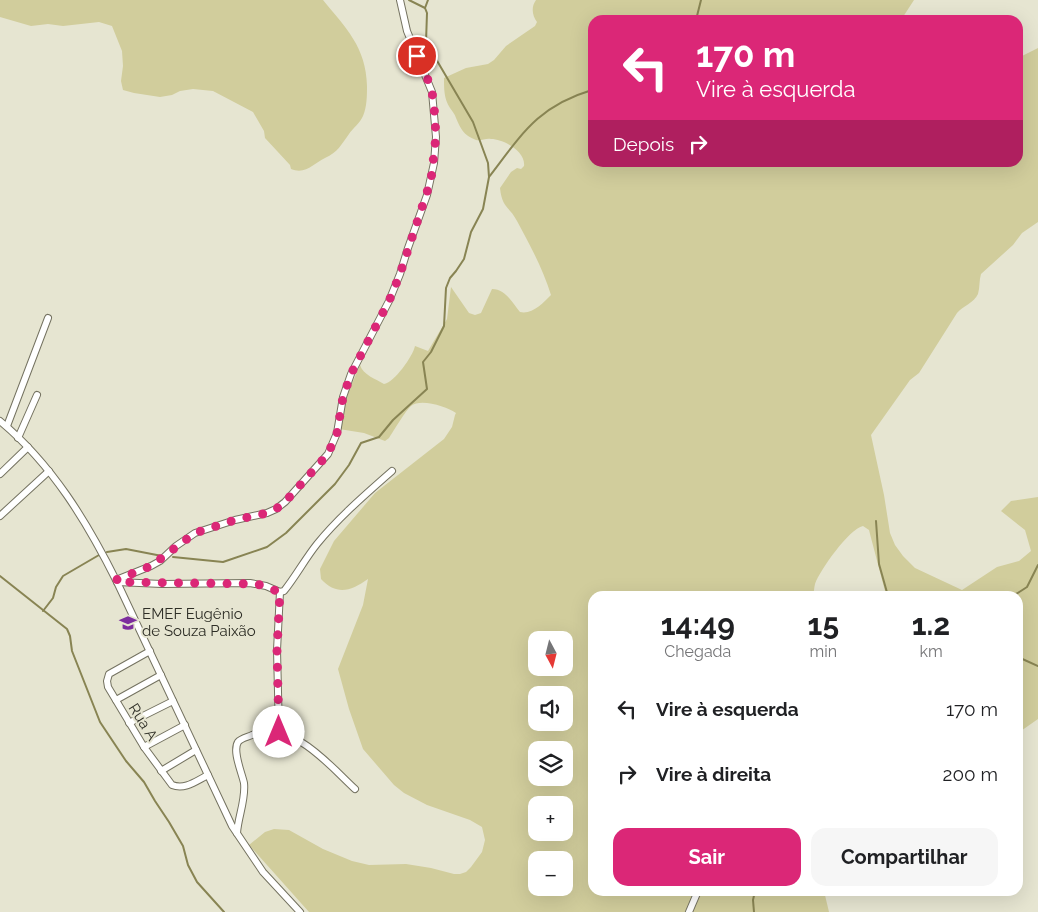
<!DOCTYPE html>
<html lang="pt">
<head>
<meta charset="utf-8">
<style>
	:root { --surface:#fff; --page:#f6f6f6; --text:#202124; --muted:#757577; --accent:#db2777 }
	body { margin:0; font-family:Raleway,sans-serif; background:var(--page); color:var(--text); height:100vh; display:flex; flex-direction:column; font-size:19px; white-space:nowrap }
	* { box-sizing:border-box; margin:0 }
	p { font-size:16px; color:var(--muted) }
	.icon { flex:none; width:28px; height:28px; fill:none; stroke:currentColor; stroke-width:2; stroke-linecap:round; stroke-linejoin:round }
	.map { position:relative; flex:1; overflow:hidden }
	.drawer { position:absolute; left:588px; top:591px; width:435px; height:305px; display:flex; flex-direction:column; background:var(--surface); border-radius:15px; box-shadow:0 5px 20px #0002 }
	.drawer>* { flex:none }
	.banner { position:absolute; left:588px; top:15px; width:435px; height:152px; border-radius:15px; box-shadow:0 5px 20px #0002; background:#db2777; color:#fff; overflow:hidden }
	.needle { width:32px; rotate:173deg }
	.controls { position:absolute; left:528px; top:631px; display:grid; gap:10px }
	.controls a { display:grid; place-items:center; width:45px; height:45px; border-radius:10px; background:var(--surface); box-shadow:0 5px 20px #0002; font-size:25px }
	.pin { position:absolute; display:grid; place-items:center; width:42px; height:42px; color:#fff; margin:-21px; border:2px solid #fff; border-radius:50%; box-shadow:0 1px 5px #0007 }
	.me { position:absolute; width:55px; margin:-28px; rotate:0deg; stroke-linejoin:round; filter:drop-shadow(0 0 4px #0008) }
	.turn { display:flex; align-items:center; gap:18px; height:105px; padding:0 25px; font-size:22px }
	.turn .icon { width:65px; height:65px; stroke-width:2.5 }
	.turn b { display:block; font-size:35px; line-height:42px }
	.then { display:flex; align-items:center; height:48px; padding:0 25px; background:#0003; gap:10px; font-size:19px }
	.eta { display:flex; justify-content:space-evenly; align-items:center; height:85px; text-align:center }
	.eta b { font-size:30px; font-weight:700; line-height:35px }
	.action { display:flex; gap:10px; margin-top:auto; padding:10px 25px }
	.action a { flex:1; height:58px; border-radius:15px; background:var(--accent); color:#fff; font-size:20px; font-weight:700; line-height:58px; text-align:center }
	.action a+a { background:var(--page); color:var(--text) }
	ul { padding:0; list-style:none }
	li { display:flex; align-items:center; gap:15px; height:65px; padding:0 25px }
	li div { flex:1 }
	li b { display:block; font-size:19px }
	li em { font-style:normal }
	.map>svg:first-child { display:block }
	.green { fill:#d1cd9c; fill-rule:evenodd }
	.lines { fill:none; stroke-linecap:round; stroke-linejoin:round }
	.stream { stroke:#888453; stroke-width:2 }
	.minor-casing { stroke:#747260; stroke-width:8 }
	.minor { stroke:#fff; stroke-width:6 }
	.route { stroke:#db2777; stroke-width:9; stroke-dasharray:0 16.2 }
	.labels { text-anchor:middle; stroke-width:4; stroke-linejoin:round; paint-order:stroke }
	.poi-label { font-size:15px; fill:#2e2e26; stroke:#e6e5d1; text-anchor:start }
	.street-label { font-size:15px; fill:#2e2e26; stroke:#e6e5d1 }
</style>
</head>
<body>
<div class="map">
<svg width="1038" height="912" viewBox="0 0 1038 912">
	<rect width="100%" height="100%" fill="#e6e5d1"/>
	<g class="green">
		<path d="M0,0H323C346,28 366,47 367,86C367,95 367,107 363,116C360,123 353,128 349,134C341,145 338,152 325,158C314,163 306,175 291,169L290,165L265,138L264,131L253,112L213,91L193,89L180,91L172,95L160,97L134,93L123,90L121,81L123,66L122,51L112,26L99,22L63,26L48,24L31,26L0,17Z"/>
		<path d="M536,0H914L901,20H592V162H1018V58L1038,48V222L1022,233L1013,245L981,274C979,280 980,287 978,294C974,303 963,306 957,313L919,373L910,380L871,435L884,495L890,533L895,545L903,556L915,568L962,590L997,567L1019,561L1031,551L1025,530L1001,511L1011,501L1038,497V719L1018,733V596H874L885,591L870,534L869,530L863,526C849,529 820,570 815,584C814,588 814,592 813,596H592V891H824L829,912H309L249,845L265,832L274,829L289,830L323,849L352,861L369,865L406,864L431,868L454,874H460L466,872L471,867L482,852L485,840L482,827L470,820L427,805L404,793L394,785L363,749L349,709L338,669L363,605L368,579C351,591 337,596 321,579L320,569L334,541L375,493L444,439L452,427L455,415L456,413C447,407 421,398 411,406C406,410 393,432 389,438L385,441L364,433L339,429L344,402L360,365C363,375 376,379 384,384C394,383 413,356 415,346L428,351L447,319L451,287L469,313L475,315L481,313L492,289C506,289 512,303 520,312C532,315 543,303 551,295C543,269 530,245 517,221C509,206 502,208 500,188L511,172L517,168L521,169L524,166C526,152 504,139 491,139C486,138 481,141 476,140C463,135 461,129 456,118C455,114 452,111 450,108C444,99 444,89 444,78L466,68L488,64L494,60L506,46L535,26L537,22C532,15 531,7 536,0ZM536,640H564V668H536ZM536,695H564V722H536ZM536,750H564V778H536ZM536,805H564V832H536ZM536,860H564V888H536Z"/>
	</g>
	<g class="lines">
		<g class="stream">
			<polyline points="409,0 425,8"/>
			<polyline points="696,20 701,0"/>
			<path d="M489,177C522,134 538,106 592,90"/>
			<polyline points="876,521 879,564 888,596"/>
			<polyline points="107,552 126,549 162,556"/>
			<polyline points="173,557 223,562 267,547 286,533 335,484 349,465 361,443 379,437 393,420 427,389 423,362 431,352 444,326 446,288 450,278 456,271 464,259 471,232 483,209 489,177 488,163 473,122 426,42 427,13 425,8 428,0"/>
			<polyline points="0,576 67,629 70,636 72,651 100,722 126,761 144,782 155,801 169,822 183,846 188,865 197,882 224,912"/>
			<polyline points="1013,596 1027,587 1038,565"/>
			<polyline points="43,611 53,598 56,587 63,576 99,555"/>
			<polyline points="1018,657 1038,666"/>
			<polyline points="754,912 753,900 755,891"/>
		</g>
		<g class="minor-casing">
			<g id="minor">
				<path d="M0,421C52,464 87,522 117,582L232,826L263,872L300,912"/>
				<polyline points="7,426 48,318"/>
				<polyline points="18,438 37,395"/>
				<polyline points="0,474 28,447"/>
				<polyline points="0,516 49,471"/>
				<polyline points="116,580 151,566 160,561 176,546 195,533 235,520 267,513 276,509 285,502 328,454 337,433 343,397 351,374 389,301 400,274 408,248 427,195 434,163 436,137 432,92 407,31 400,0"/>
				<path d="M117,582L162,584L250,583L266,586L280,592L284,591C296,576 305,559 317,544C339,517 366,494 392,471"/>
				<path d="M150,651L109,674L107,681L108,687L144,747L172,785C185,790 196,781 208,775"/>
				<polyline points="116,700 161,675"/>
				<polyline points="129,723 173,701"/>
				<polyline points="279,733 277,650 280,592"/>
				<polyline points="144,747 185,725"/>
				<polyline points="161,771 196,750"/>
				<path d="M237,833C238,817 246,799 244,783C242,773 232,751 238,742C241,738 248,737 252,735C293,720 328,764 355,789"/>
				<polyline points="689,912 698,891"/>
			</g>
		</g>
		<use href="#minor" class="minor"/>
	</g>
	<g class="lines">
		<polyline class="route" points="279,732 277,650 280,592 257,584 117,582 116,580 151,566 195,533 235,520 267,513 276,509 285,502 328,454 337,433 343,397 351,374 389,301 400,274 431,180 436,136 434,105 432,92 428,80 417,56"/>
	</g>
	<defs>
		<g id="school-bare" transform="scale(1.35)"><path d="M0-5L7-2L0 1L-7-2ZM-4 1L0 2.5L4 1V4Q0 6-4 4Z" fill="#7d2d9e" stroke="#e6e5d1" stroke-width="2.5" paint-order="stroke"/></g>
	</defs>
	<g fill-rule="evenodd">
		<use href="#school-bare" x="128" y="623"/>
	</g>
	<g class="labels">
		<g class="poi-label">
			<text x="142" y="619">EMEF Eugênio<tspan x="142" dy="17">de Souza Paixão</tspan></text>
		</g>
		<g class="street-label">
			<text transform="translate(143 722) rotate(58)" y="5">Rua A</text>
		</g>
	</g>
</svg>
<div class="controls">
<a><svg class="needle" viewBox="-14 -14 28 28"><path d="M0-13l5 13h-10z" fill="#e53935"/><path d="M0 13l5-13h-10z" fill="#757577"/></svg></a>
<a><svg class="icon" aria-label="sound" viewBox="0 0 24 24"><path d="M4 9h4l5-4v14l-5-4H4zM17 9q2 3 0 6"/></svg></a>
<a><svg class="icon" aria-label="layers" viewBox="0 0 24 24"><path d="M12 4l9 5-9 5-9-5zM3 14l9 5 9-5"/></svg></a>
<a>+</a>
<a>−</a>
</div>
<div class="pin" style="left:417px;top:56px;background:#d93025"><svg class="icon" aria-label="arrive" viewBox="0 0 24 24"><path d="M6 21V4h12l-3 4 3 4H6"/></svg></div>
<svg class="me" style="left:279px;top:732px" viewBox="-20 -20 40 40"><circle r="19" fill="#fff"/><path d="M0-13L10 11 0 6-10 11z" fill="#db2777"/></svg>
<div class="banner">
<div class="turn"><svg class="icon" aria-label="left" viewBox="0 0 24 24"><path d="M17 20v-9H6M10 6l-5 5 5 5"/></svg><div><b>170 m</b>Vire à esquerda</div></div>
<div class="then">Depois<svg class="icon" aria-label="right" viewBox="0 0 24 24"><path d="M7 20v-9h11M14 6l5 5-5 5"/></svg></div>
</div>
<section class="drawer">
<div class="eta">
<div><b>14:49</b><p>Chegada</p></div>
<div><b>15</b><p>min</p></div>
<div><b>1.2</b><p>km</p></div>
</div>
<ul>
<li><svg class="icon" aria-label="left" viewBox="0 0 24 24"><path d="M17 20v-9H6M10 6l-5 5 5 5"/></svg><div><b>Vire à esquerda</b></div><em>170 m</em></li>
<li><svg class="icon" aria-label="right" viewBox="0 0 24 24"><path d="M7 20v-9h11M14 6l5 5-5 5"/></svg><div><b>Vire à direita</b></div><em>200 m</em></li>
</ul>
<div class="action"><a>Sair</a><a>Compartilhar</a></div>
</section>
</div>
</body>
</html>
